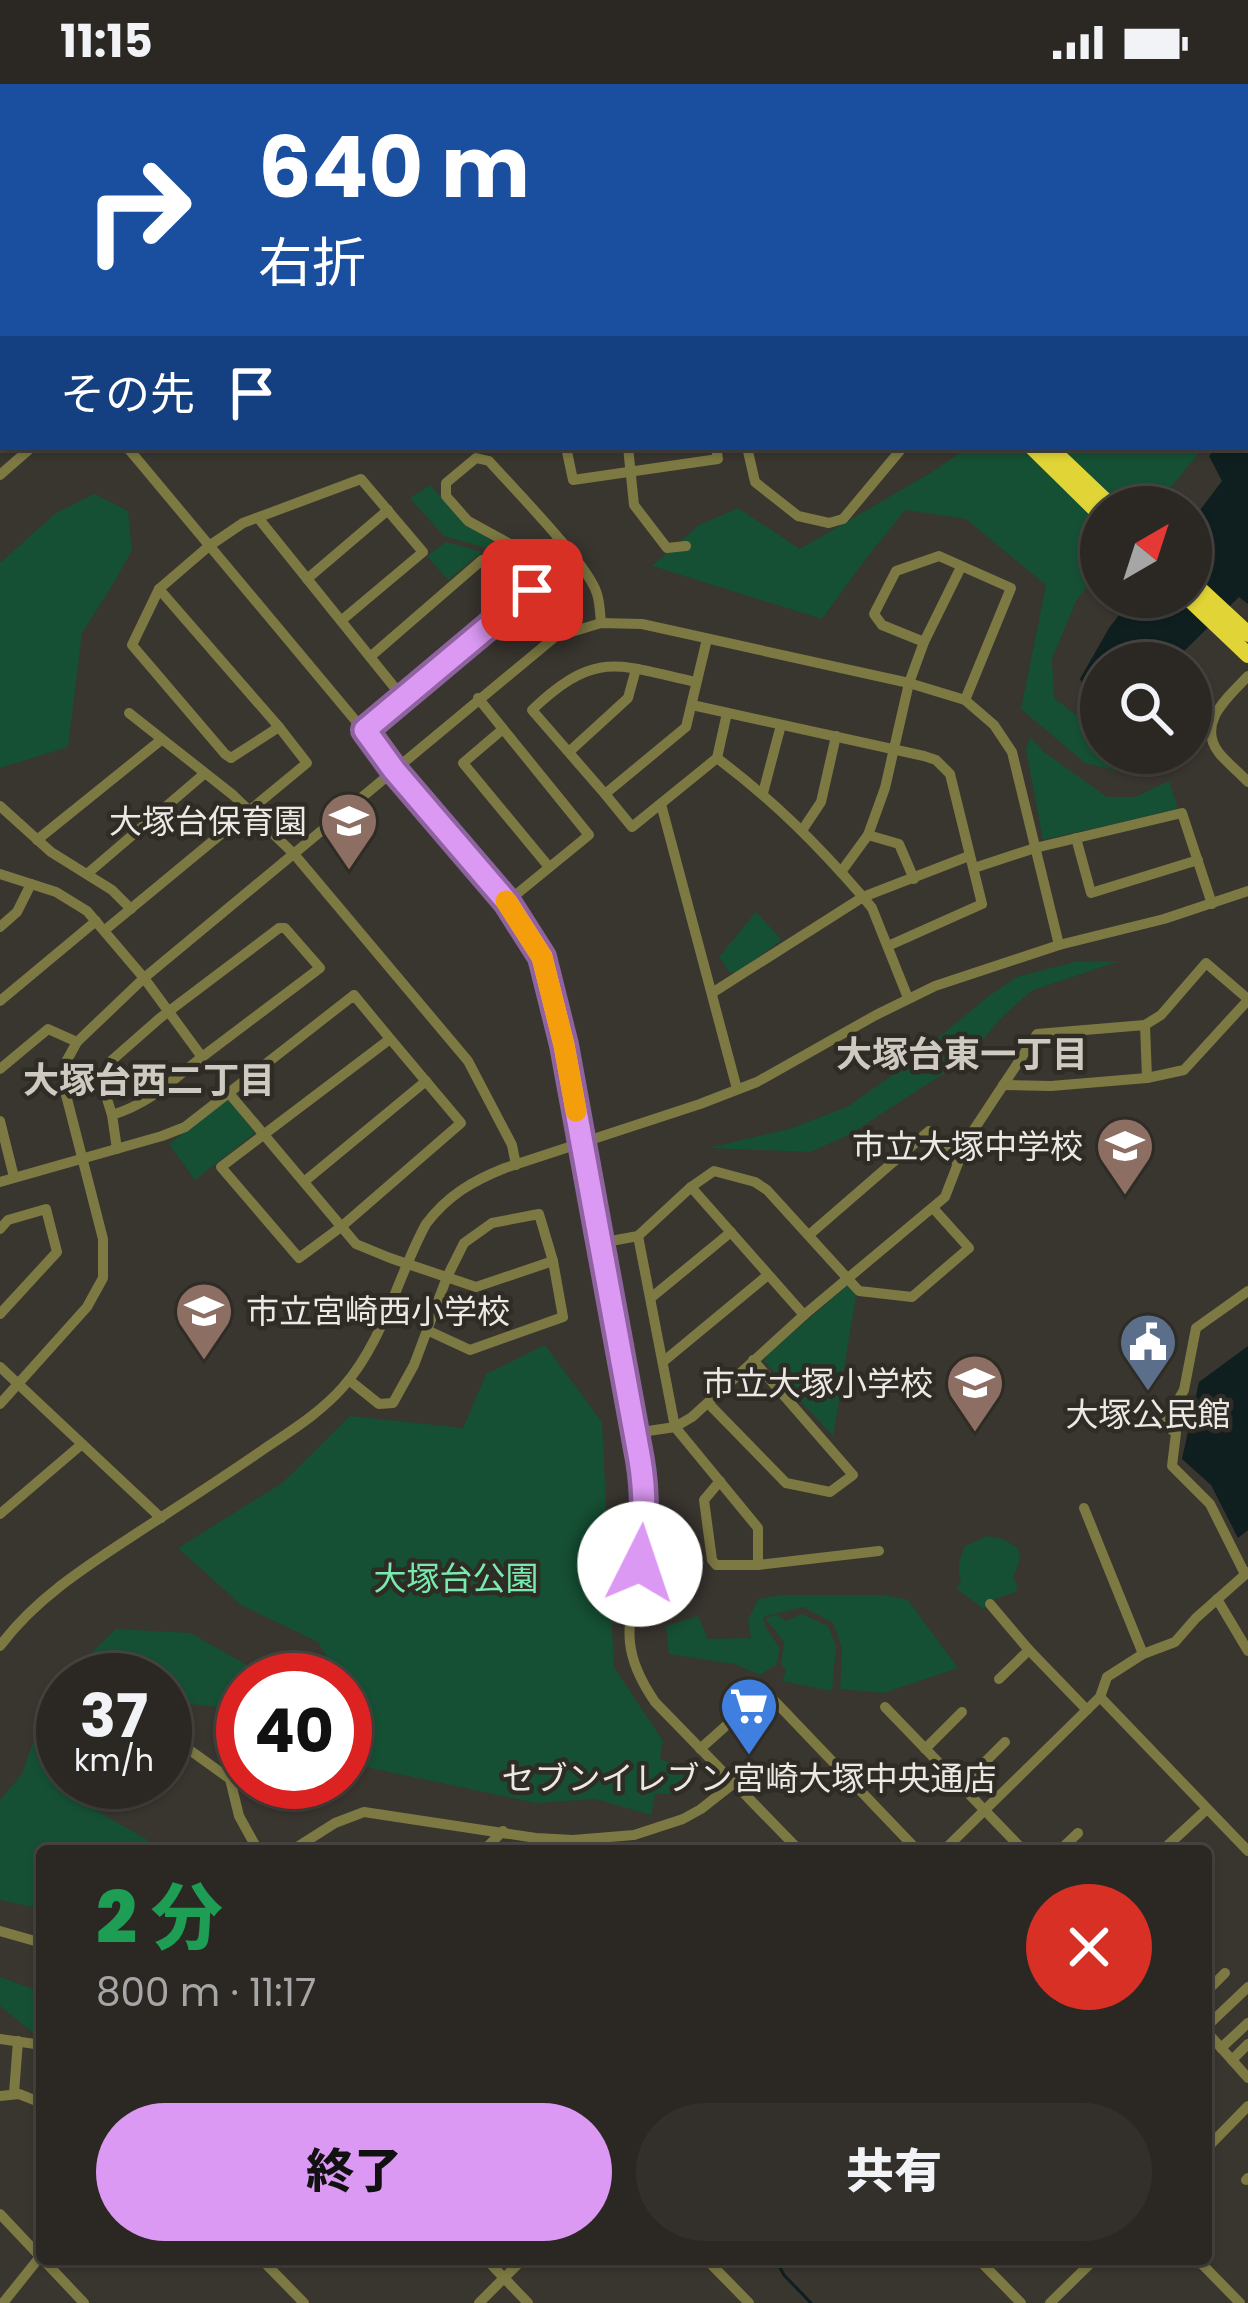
<!DOCTYPE html>
<html lang="ja">
<head>
<meta charset="utf-8">
<style>
	:root { --surface:#2b2823; --page:#33302b; --text:#f1f3f6; --muted:#a6a6a6; --line:#474441; --accent:#dc99f4 }
	body { margin:0; font-family:Poppins,"Noto Sans JP",sans-serif; background:var(--page); color:var(--text); height:100vh; display:flex; flex-direction:column; font-size:45px; white-space:nowrap }
	* { box-sizing:border-box; margin:0 }
	p { font-size:39px; color:var(--muted) }
	.icon { flex:none; width:66px; height:66px; fill:none; stroke:currentColor; stroke-width:2; stroke-linecap:round; stroke-linejoin:round }
	.map { position:relative; flex:1; overflow:hidden }
	.drawer { position:absolute; left:36px; top:1761px; width:1176px; height:420px; display:flex; flex-direction:column; background:var(--surface); border-radius:12px; box-shadow:0 3px 9px #0004,0 0 0 3px var(--line) }
	.drawer>* { flex:none }
	.top-card { position:absolute; left:0px; top:0px; width:1248px; height:366px; box-shadow:0 3px 9px #0004,0 0 0 3px var(--line); background:#1a4fa0; color:#fff; overflow:hidden }
	.needle { width:78px; rotate:39deg }
	.controls { position:absolute; left:1080px; top:402px; display:grid; gap:24px }
	.controls a { display:grid; place-items:center; width:132px; height:132px; border-radius:50%; background:var(--surface); box-shadow:0 3px 9px #0004,0 0 0 3px var(--line); font-size:60px }
	.speed { position:absolute; left:36px; top:1569px; display:flex; gap:24px; font-size:60px; font-weight:700; text-align:center }
	.speed>* { display:grid; place-content:center; width:156px; height:156px; border-radius:50%; background:var(--surface); box-shadow:0 3px 9px #0004,0 0 0 3px var(--line); line-height:1 }
	.speed small { font-size:30px; font-weight:400 }
	.speed .limit { border:18px solid #d22; background:#fff; color:#111 }
	.pin { position:absolute; display:grid; place-items:center; width:102px; height:102px; color:#fff; margin:-51px; border-radius:24px; box-shadow:0 6px 18px #0006 }
	.me { position:absolute; width:132px; margin:-66px; rotate:4deg; stroke-linejoin:round; filter:drop-shadow(0 0 9px #0008) }
	.turn { display:flex; align-items:center; gap:42px; height:252px; padding:0 60px; font-size:54px }
	.turn .icon { width:156px; height:156px; stroke-width:2.5 }
	.turn b { display:block; font-size:84px; line-height:102px }
	.then { display:flex; align-items:center; height:114px; padding:0 60px; background:#0003; gap:24px; font-size:45px }
	.round { display:grid; place-items:center; flex:none; width:126px; height:126px; border-radius:63px; background:var(--page) }
	.overview { display:flex; align-items:center; justify-content:space-between; height:204px; padding:0 60px }
	h1 { font-size:72px; font-weight:800; line-height:90px; color:#1e9e55 }
	.button { display:flex; gap:24px; margin-top:auto; padding:24px 60px }
	.button a { flex:1; height:138px; border-radius:72px; background:var(--accent); color:#111; font-size:48px; font-weight:800; line-height:138px; text-align:center }
	.button a+a { background:var(--page); color:var(--text) }
	.status { display:flex; justify-content:space-between; align-items:center; height:84px; padding:0 60px; background:var(--surface); direction:ltr }
	.status svg { height:33px; fill:currentColor }
	.map>svg:first-child { display:block }
	.green { fill:#155034 }
	.water { fill:#0f1f1f }
	.lines { fill:none; stroke-linecap:round; stroke-linejoin:round }
	.stream { stroke:#0f1f1f; stroke-width:3 }
	.river { stroke:#0f1f1f; stroke-width:16 }
	.minor { stroke:#7d7943; stroke-width:10 }
	.major { stroke:#c5ba3e; stroke-width:14 }
	.highway { stroke:#e1d436; stroke-width:16 }
	.route-casing { stroke:#8f639f; stroke-width:30 }
	.route { stroke:#dc99f4; stroke-width:21 }
	.slow { stroke:#f59e0b; stroke-width:21 }
	.labels { text-anchor:middle; stroke-width:9; stroke-linejoin:round; paint-order:stroke }
	.poi-label { font-size:33px; fill:#ece9e5; stroke:#2f2b25; text-anchor:end }
	.park-label { font-size:33px; fill:#77eaae; stroke:#2f2b25 }
	.neighbourhood-label { font-size:36px; font-weight:bold; fill:#cecac1; stroke:#2f2b25 }
</style>
</head>
<body>
<div class="status"><b>11:15</b><svg viewBox="0 0 49 12"><path d="M0 12V9h3v3zM5 12V6h3v6zM10 12V3h3v9zM15 12V0h3v12zM26 1h20v11H26zM47 4h2v5h-2z"/></svg></div>
<div class="map">
<svg width="1248" height="2219" viewBox="0 0 1248 2219">
	<rect width="100%" height="100%" fill="#39352f"/>
	<g class="green">
		<polygon points="1245,11 1248,12 1248,312 1245,315"/>
		<polygon points="969,363 1204,363 1154,423 1101,423 1101,486 1077,515 1052,575 1054,614 1101,650 1101,669 1119,669 1130,690 1085,679 1021,625 1046,501 966,435 905,426 862,480 822,535 652,482 699,441 738,424 800,465 932,388"/>
		<polygon points="430,401 465,440 493,457 489,465 444,452 410,414"/>
		<polygon points="94,410 128,427 132,466 116,495 82,549 68,663 0,684 0,479 56,429"/>
		<polygon points="446,458 482,468 448,496 427,472"/>
		<polygon points="1030,653 1044,668 1107,713 1135,713 1169,697 1178,725 1043,756 1026,666"/>
		<polygon points="756,828 782,856 736,889 729,888 719,873"/>
		<polygon points="1120,877 1031,907 1001,934 969,973 849,1051 810,1068 708,1064 789,1045 847,1023 898,987 990,911 1017,893 1074,878"/>
		<polygon points="228,1015 255,1049 195,1096 169,1060"/>
		<polygon points="848,1201 856,1212 833,1352 764,1277 768,1270"/>
		<polygon points="545,1261 602,1338 614,1583 663,1657 660,1675 687,1686 676,1709 655,1710 651,1731 595,1715 536,1719 361,1682 345,1676 345,1596 243,1596 243,1626 181,1619 165,1626 165,1596 63,1596 63,1698 89,1698 83,1719 153,1759 152,1767 42,1767 42,1825 0,1816 0,1716 22,1690 51,1607 116,1545 190,1549 265,1591 335,1588 318,1558 241,1521 178,1464 282,1399 350,1332 463,1344 486,1290"/>
		<path d="M987,1452L1003,1455L1018,1464L1020,1475L1013,1494L1017,1501L1016,1508L991,1516L983,1525L956,1504L961,1498C956,1485 960,1474 965,1462Z"/>
		<polygon points="781,1511 884,1511 908,1516 958,1584 884,1609 840,1605 842,1564 833,1539 803,1523 763,1533 767,1546 780,1564 776,1581 760,1591 734,1580 669,1570 666,1542 698,1532 708,1555 751,1554 748,1536 758,1515"/>
		<polygon points="802,1530 828,1542 836,1562 832,1607 782,1597 786,1587 781,1580 784,1558 765,1534 777,1531 786,1537"/>
		<polygon points="0,1893 42,1908 42,1948 37,1952 0,1922"/>
	</g>
	<g class="water">
		<polygon points="1245,351 1248,352 1248,520 1239,513 1172,579 1101,579 1101,626 1094,624 1080,595 1109,544 1133,513 1191,513 1191,438 1222,397 1209,372 1217,363 1245,363"/>
		<polygon points="1248,1262 1248,1446 1238,1454 1211,1401 1182,1375 1199,1298"/>
	</g>
	<g class="lines">
		<g class="stream">
			<polyline points="365,0 366,3"/>
			<polyline points="775,2175 784,2191 811,2219"/>
		</g>
		<g class="river">
			<polyline points="358,3 363,0"/>
			<polyline points="0,23 3,24"/>
		</g>
		<g class="minor">
			<polyline points="171,0 173,3"/>
			<polyline points="552,0 555,3"/>
			<polyline points="388,3 389,0"/>
			<polyline points="422,3 426,0"/>
			<polyline points="647,3 650,0"/>
			<polyline points="837,3 840,0"/>
			<polyline points="856,3 857,0"/>
			<polyline points="0,55 3,55"/>
			<polyline points="0,215 3,218"/>
			<path d="M127,363L507,818L542,873L564,961L645,1404C645,1430 645,1456 640,1481C629,1540 618,1564 655,1618L800,1767"/>
			<polyline points="566,363 573,396 718,375 716,363"/>
			<polyline points="628,363 634,421 667,464 686,462"/>
			<polyline points="747,363 755,398 798,432 829,439 843,435 903,363"/>
			<polyline points="0,391 32,363"/>
			<polyline points="259,435 403,614"/>
			<path d="M558,456L539,476L468,437L446,412V399L476,374L489,377C513,404 589,481 597,510C600,519 600,530 601,539"/>
			<polyline points="307,495 388,426"/>
			<polyline points="924,558 882,541 874,530 896,487 939,472 1011,504 965,616"/>
			<path d="M1248,592C1228,613 1196,639 1219,669C1228,680 1239,688 1248,698"/>
			<path d="M696,598C618,581 596,565 532,626L605,710L686,643L707,555"/>
			<polyline points="478,614 589,751 507,818"/>
			<polyline points="692,621 924,672 936,676 950,690 982,820 888,862"/>
			<polyline points="129,629 233,711 294,770 468,977 512,1061 516,1081"/>
			<polyline points="279,643 231,674 225,670 132,561 159,505 209,462 243,439 361,395 423,468 342,536"/>
			<polyline points="503,645 463,679 549,783"/>
			<polyline points="365,646 532,506 519,493 482,476 370,573"/>
			<polyline points="570,667 628,614 636,585"/>
			<path d="M717,674C774,717 816,759 863,813L872,824L908,914"/>
			<polyline points="763,709 781,641"/>
			<polyline points="605,710 632,743 717,674 727,629"/>
			<polyline points="661,720 737,1005"/>
			<polyline points="0,722 51,768 112,806 131,825"/>
			<polyline points="803,745 821,718 836,652"/>
			<polyline points="868,751 899,760 914,795"/>
			<polyline points="1076,754 1091,809 1198,776"/>
			<polyline points="37,756 161,656"/>
			<polyline points="974,784 1035,764 1182,729 1212,820"/>
			<polyline points="841,788 868,751 885,704 909,599 924,558 961,483"/>
			<polyline points="0,790 56,808 87,827 144,894 202,973"/>
			<polyline points="87,790 204,690"/>
			<polyline points="0,843 17,828 31,800"/>
			<polyline points="105,846 307,679 279,643 159,505"/>
			<polyline points="712,909 863,813 969,772"/>
			<polyline points="0,917 96,837"/>
			<polyline points="1145,941 1147,994"/>
			<polyline points="0,985 48,945 77,958"/>
			<polyline points="1003,1001 1051,1002 1147,994 1184,986 1248,916"/>
			<polyline points="228,1008 356,1160 390,1174 476,1203 553,1177"/>
			<path d="M112,1031C153,1018 173,995 206,970C244,941 282,913 320,884L285,844H279L160,934L111,977L103,1002L112,1031L117,1065"/>
			<polyline points="0,1037 14,1093"/>
			<polyline points="305,1097 426,997"/>
			<path d="M0,1098L162,1052L185,1043L354,911C389,954 425,996 461,1039L341,1143L299,1174L221,1083L390,955"/>
			<polyline points="691,1103 804,1231"/>
			<polyline points="0,1145 8,1136 46,1125 57,1168 0,1230"/>
			<polyline points="809,1151 929,1047 957,1078"/>
			<polyline points="638,1152 675,1343 758,1444 758,1481"/>
			<polyline points="600,1159 638,1152 691,1103 714,1087 755,1098 767,1106 859,1207 912,1213 969,1164 933,1124"/>
			<polyline points="652,1213 731,1148"/>
			<polyline points="664,1277 768,1191"/>
			<polyline points="0,1283 161,1434"/>
			<polyline points="349,1296 379,1320 393,1319 414,1281 447,1193 464,1159 492,1139 539,1130 553,1177 563,1233 470,1266 429,1247"/>
			<polyline points="708,1319 786,1399 830,1408 853,1391 753,1276"/>
			<polyline points="0,1320 87,1223 103,1194 103,1155 65,1007 67,976 77,958 144,894 555,553 601,539 642,540 909,599 965,616 994,641 1012,668 1059,861"/>
			<polyline points="635,1349 675,1343 692,1333 804,1231 945,1113 967,1056 1037,950 1145,941 1161,931 1206,879 1248,915"/>
			<polyline points="720,1397 704,1416 712,1476 716,1481 758,1481 879,1467"/>
			<polyline points="1084,1424 1143,1570"/>
			<polyline points="0,1430 82,1360"/>
			<polyline points="1245,1490 1210,1420 1172,1382 1176,1349 1164,1340 1184,1306 1196,1244 1248,1207"/>
			<polyline points="1217,1515 1248,1567"/>
			<polyline points="990,1520 1029,1566 1087,1626"/>
			<path d="M0,1562C35,1515 85,1483 134,1451C177,1423 221,1395 264,1365C292,1346 320,1329 343,1303C384,1257 397,1193 426,1140C447,1112 472,1097 505,1084L700,1020L757,998L876,931L935,902L1059,861L1164,835L1248,807"/>
			<polyline points="999,1595 1029,1566"/>
			<polyline points="1100,1613 1248,1767"/>
			<polyline points="885,1623 1024,1767"/>
			<polyline points="166,1649 230,1695 239,1732 255,1761 252,1767"/>
			<polyline points="700,1665 765,1607 918,1767"/>
			<polyline points="925,1665 962,1628"/>
			<polyline points="961,1702 1005,1658"/>
			<polyline points="1167,1762 1207,1725"/>
			<polyline points="278,1767 294,1765 335,1739 364,1728 536,1754 573,1756 634,1751 683,1735 701,1725 734,1699"/>
			<polyline points="483,1767 503,1747"/>
			<polyline points="943,1767 1100,1613 1107,1593 1143,1570 1175,1558 1196,1534 1248,1488"/>
			<polyline points="1059,1767 1078,1749"/>
			<polyline points="0,1847 42,1859"/>
			<polyline points="1206,1908 1225,1889"/>
			<polyline points="1206,1943 1248,1903"/>
			<polyline points="1206,1947 1248,1994"/>
			<polyline points="0,1955 42,1961"/>
			<polyline points="1221,1964 1248,1939"/>
			<polyline points="1232,1976 1248,1960"/>
			<polyline points="14,2009 18,1957"/>
			<polyline points="0,2012 19,2010 42,2019"/>
			<polyline points="1206,2065 1248,2022"/>
			<polyline points="1246,2096 1248,2094"/>
			<polyline points="0,2130 84,2219"/>
			<polyline points="261,2175 304,2219"/>
			<polyline points="486,2175 528,2219"/>
			<polyline points="706,2175 749,2219"/>
			<polyline points="978,2175 1021,2219"/>
			<polyline points="1197,2175 1240,2219"/>
			<polyline points="3,2219 39,2174"/>
			<polyline points="479,2219 523,2175"/>
			<polyline points="1050,2219 1095,2175"/>
		</g>
		<g class="major">
			<polyline points="213,3 216,0"/>
			<polyline points="0,194 3,190"/>
		</g>
		<g class="highway">
			<polyline points="734,0 736,3"/>
			<polyline points="749,0 751,3"/>
			<polyline points="1032,363 1101,431"/>
			<polyline points="1049,363 1112,423"/>
			<polyline points="1191,497 1248,550"/>
			<polyline points="1187,513 1248,571"/>
		</g>
	</g>
	<g class="lines">
		<g class="route-casing">
			<path id="route" d="M532,506L365,646L394,686L507,818L542,873L564,961L640,1376C646,1412 645,1444 640,1480"/>
		</g>
		<use href="#route" class="route"/>
		<polyline class="slow" points="506,817 542,873 564,961 576,1027"/>
	</g>
	<defs>
		<g id="school-pin" transform="scale(3)"><path d="M0 17L-7.5 6A9.5 9.5 0 1 1 7.5 6Z" fill="#8d6e63" stroke="#2f2b25"/><path d="M0-5L7-2L0 1L-7-2ZM-4 1L0 2.5L4 1V4Q0 6-4 4Z" fill="#fff"/></g>
		<g id="civic-pin" transform="scale(3)"><path d="M0 17L-7.5 6A9.5 9.5 0 1 1 7.5 6Z" fill="#5c6f8a" stroke="#2f2b25"/><path d="M-.6-6.5H3V-4.5H.6V-3L4-1V1h2V6H-6V1h2V-1L-.6-3ZM-1.2 2.5V6h2.4V2.5Z" fill="#fff"/></g>
		<g id="supermarket-pin" transform="scale(3)"><path d="M0 17L-7.5 6A9.5 9.5 0 1 1 7.5 6Z" fill="#3f7fe0" stroke="#2f2b25"/><path d="M-6-5.5h2.5l.6 2H6L4.5 2H-2.5L-4.4-4H-6ZM-1.5 3.2a1.3 1.3 0 1 0 .1 0ZM3 3.2a1.3 1.3 0 1 0 .1 0Z" fill="#fff"/></g>
	</defs>
	<g fill-rule="evenodd">
		<use href="#school-pin" x="349" y="737"/>
		<use href="#school-pin" x="1125" y="1062"/>
		<use href="#school-pin" x="204" y="1227"/>
		<use href="#civic-pin" x="1148" y="1258"/>
		<use href="#school-pin" x="975" y="1299"/>
		<use href="#supermarket-pin" x="749" y="1622"/>
	</g>
	<g class="labels">
		<g class="poi-label">
			<text x="307" y="749">大塚台保育園</text>
			<text x="1083" y="1074">市立大塚中学校</text>
			<text x="246" y="1239" text-anchor="start">市立宮崎西小学校</text>
			<text x="933" y="1311">市立大塚小学校</text>
			<text x="1148" y="1342" text-anchor="middle">大塚公民館</text>
			<text x="749" y="1706" text-anchor="middle">セブンイレブン宮崎大塚中央通店</text>
		</g>
		<g class="park-label">
			<text x="456" y="1506">大塚台公園</text>
		</g>
		<g class="neighbourhood-label">
			<text x="962" y="983">大塚台東一丁目</text>
			<text x="149" y="1009">大塚台西二丁目</text>
		</g>
	</g>
</svg>
<div class="controls">
<a><svg class="needle" viewBox="-14 -14 28 28"><path d="M0-13l5 13h-10z" fill="#e53935"/><path d="M0 13l5-13h-10z" fill="#a6a6a6"/></svg></a>
<a><svg class="icon" aria-label="search" viewBox="0 0 24 24"><circle cx="10" cy="10" r="6"/><path d="M15 15l6 6"/></svg></a>
</div>
<div class="speed"><div>37<small>km/h</small></div><div class="limit">40</div></div>
<div class="pin" style="left:532px;top:506px;background:#d93025"><svg class="icon" aria-label="arrive" viewBox="0 0 24 24"><path d="M6 21V4h12l-3 4 3 4H6"/></svg></div>
<svg class="me" style="left:640px;top:1480px" viewBox="-20 -20 40 40"><circle r="19" fill="#fff"/><path d="M0-13L10 11 0 6-10 11z" fill="#dc99f4"/></svg>
<div class="top-card">
<div class="turn"><svg class="icon" aria-label="right" viewBox="0 0 24 24"><path d="M7 20v-9h11M14 6l5 5-5 5"/></svg><div><b>640 m</b>右折</div></div>
<div class="then">その先<svg class="icon" aria-label="arrive" viewBox="0 0 24 24"><path d="M6 21V4h12l-3 4 3 4H6"/></svg></div>
</div>
<section class="drawer">
<div class="overview"><div><h1>2 分</h1><p>800 m · 11:17</p></div><a class="round" style="background:#d93025;color:#fff"><svg class="icon" aria-label="close" viewBox="0 0 24 24"><path d="M6 6l12 12M18 6L6 18"/></svg></a></div>
<div class="button"><a>終了</a><a>共有</a></div>
</section>
</div>
</body>
</html>
